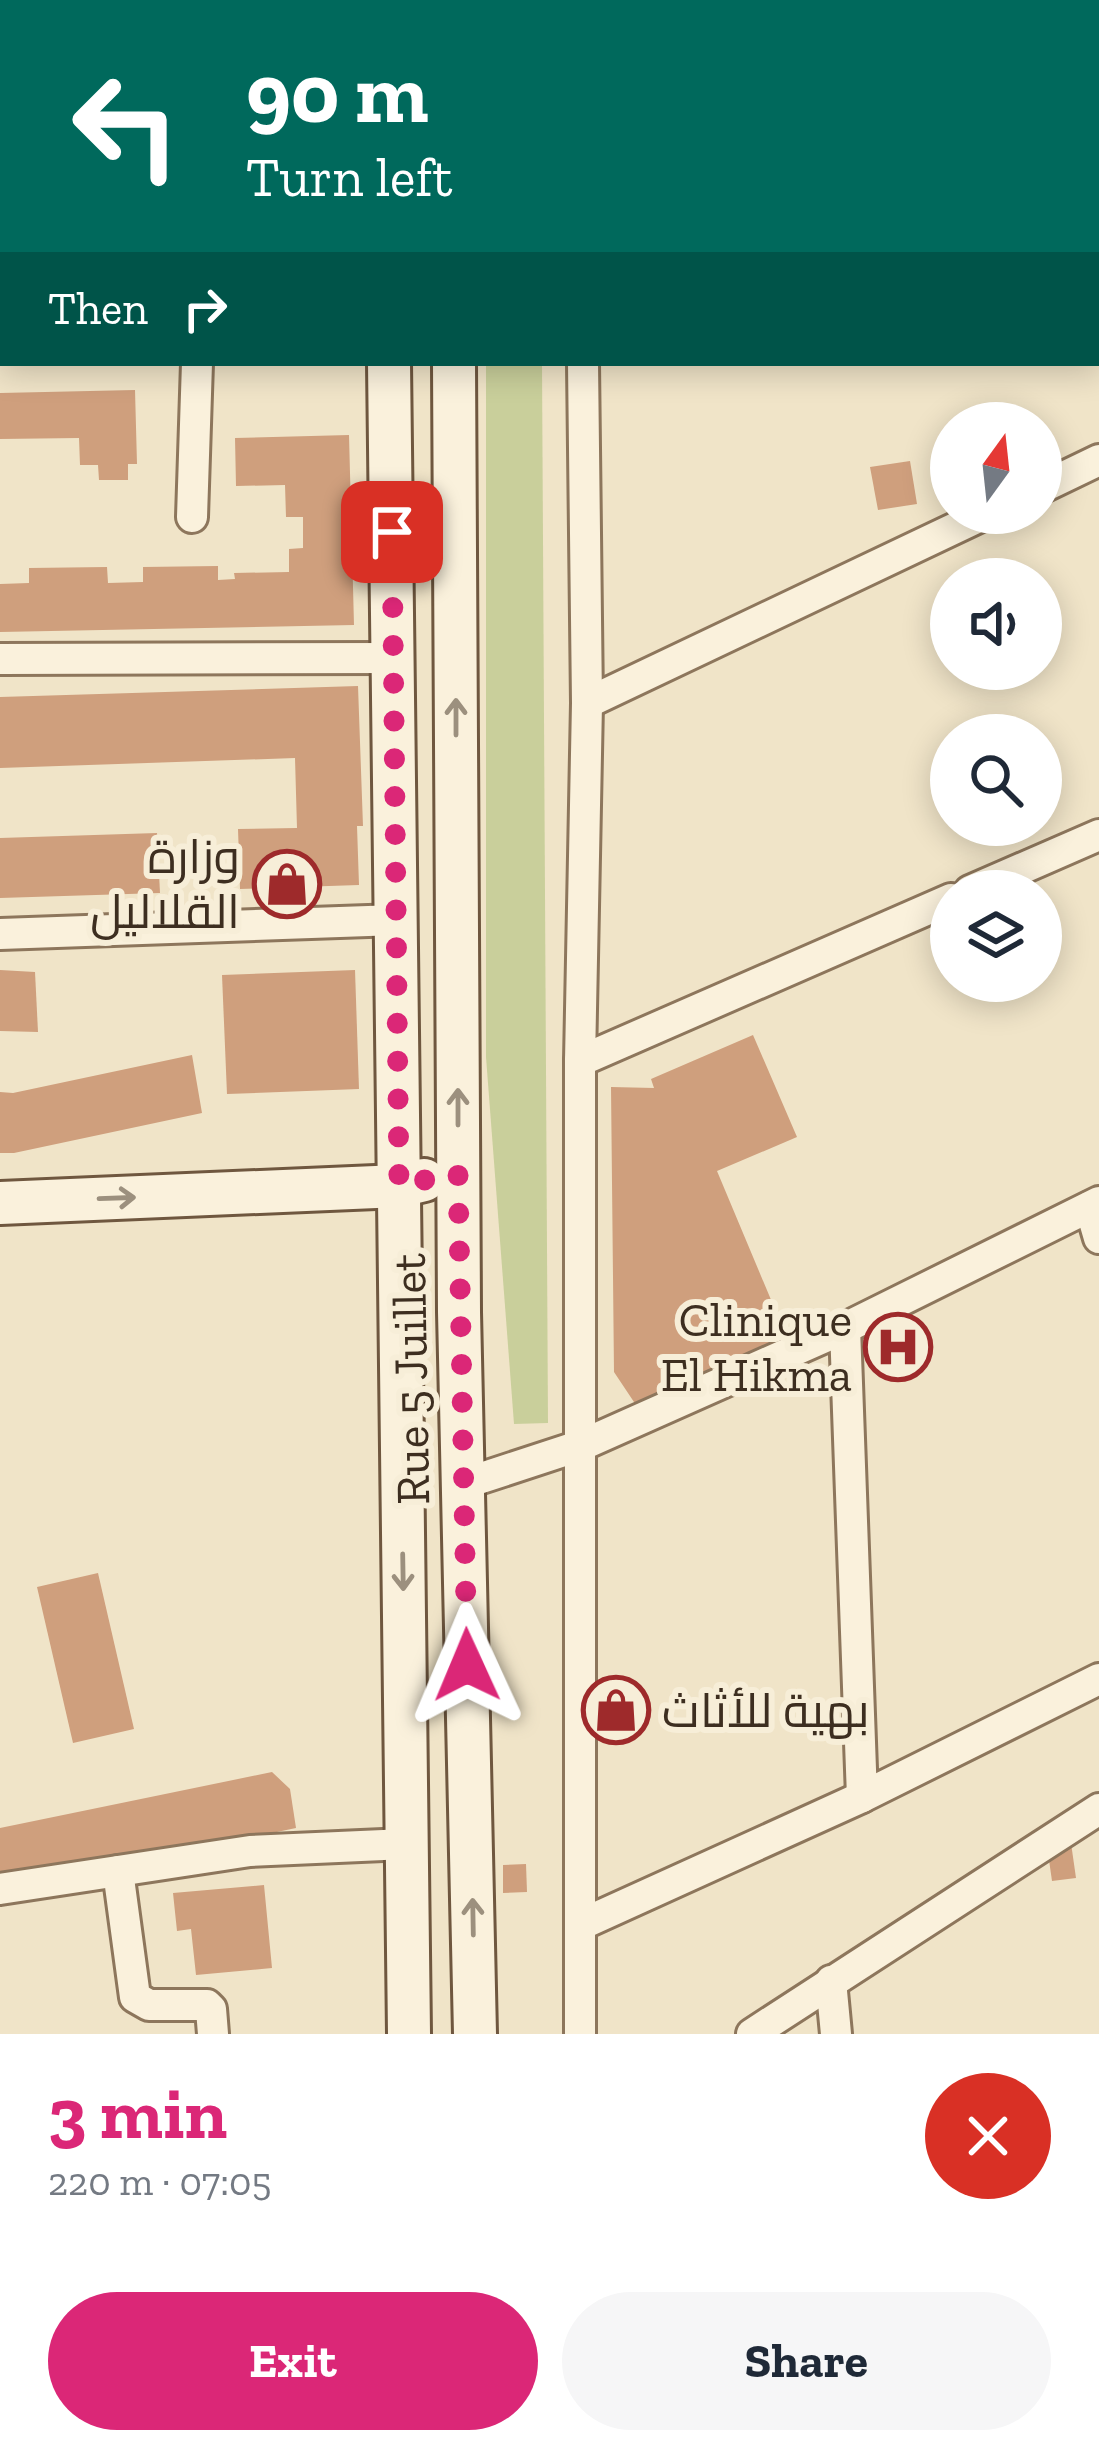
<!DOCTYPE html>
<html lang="en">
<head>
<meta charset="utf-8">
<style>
	:root { --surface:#fff; --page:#f6f6f7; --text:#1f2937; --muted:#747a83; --accent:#db2777 }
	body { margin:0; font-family:"Zilla Slab",Cairo,serif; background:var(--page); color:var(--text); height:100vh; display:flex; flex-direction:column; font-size:45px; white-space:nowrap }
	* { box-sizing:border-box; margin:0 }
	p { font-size:39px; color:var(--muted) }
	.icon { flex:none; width:66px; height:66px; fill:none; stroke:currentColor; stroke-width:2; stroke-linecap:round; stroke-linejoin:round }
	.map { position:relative; height:2034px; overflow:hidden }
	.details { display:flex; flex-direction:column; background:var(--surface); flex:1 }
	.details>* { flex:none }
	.guide { position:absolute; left:0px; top:0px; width:1101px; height:366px; box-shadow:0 6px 30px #0003; background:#00695c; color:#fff; overflow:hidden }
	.needle { width:78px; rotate:15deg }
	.tools { position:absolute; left:930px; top:402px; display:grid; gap:24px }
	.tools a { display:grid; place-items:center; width:132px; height:132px; border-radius:50%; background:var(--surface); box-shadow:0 6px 30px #0003; font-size:60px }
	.pin { position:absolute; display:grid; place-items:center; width:102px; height:102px; color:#fff; margin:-51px; border-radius:24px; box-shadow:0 6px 18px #0006 }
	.me { position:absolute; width:132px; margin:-66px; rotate:359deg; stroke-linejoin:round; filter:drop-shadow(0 0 9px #0008) }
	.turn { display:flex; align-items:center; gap:42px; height:252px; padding:0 48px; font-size:54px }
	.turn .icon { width:156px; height:156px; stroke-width:2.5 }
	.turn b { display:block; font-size:84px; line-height:102px }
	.then { display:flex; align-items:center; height:114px; padding:0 48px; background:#0003; gap:24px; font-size:45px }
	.round { display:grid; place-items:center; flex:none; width:126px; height:126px; border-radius:63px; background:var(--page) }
	.summary { display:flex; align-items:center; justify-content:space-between; height:204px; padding:0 48px }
	h1 { font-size:72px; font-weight:700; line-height:90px; color:var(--accent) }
	.button { display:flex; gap:24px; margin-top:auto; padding:24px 48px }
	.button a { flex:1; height:138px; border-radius:72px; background:var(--accent); color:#fff; font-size:48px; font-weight:700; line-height:138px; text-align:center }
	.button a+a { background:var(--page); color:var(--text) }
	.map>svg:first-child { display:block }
	.green { fill:#c9cf9b }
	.building { fill:#cf9f7d }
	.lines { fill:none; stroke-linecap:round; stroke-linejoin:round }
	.street-casing { stroke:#8d765c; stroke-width:36 }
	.secondary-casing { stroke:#6f573f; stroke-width:48 }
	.street { stroke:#faf1dc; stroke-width:30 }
	.secondary { stroke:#faf1dc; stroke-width:42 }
	.oneway { stroke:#9c907e }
	.route { stroke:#db2777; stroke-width:21; stroke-dasharray:0 37.8 }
	.labels { text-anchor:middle; stroke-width:12; stroke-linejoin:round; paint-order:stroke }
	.poi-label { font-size:48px; fill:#3d2e20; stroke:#f7eed8; text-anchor:end }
	.street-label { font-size:48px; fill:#3d2e20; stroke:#f7eed8 }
</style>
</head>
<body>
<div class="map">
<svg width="1099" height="2034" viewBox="0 0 1099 2034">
	<rect width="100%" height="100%" fill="#f0e4c8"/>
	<polygon class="green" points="486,363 542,363 548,1423 514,1424 486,1057"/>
	<g class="building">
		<polygon points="135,390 137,464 128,464 128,480 99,480 98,465 80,465 79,438 0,439 0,393"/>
		<polygon points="349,435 354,625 0,632 0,584 29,583 29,568 107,567 108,583 143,582 143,567 218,566 218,580 235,579 234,573 289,572 289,549 303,548 303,517 286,517 285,485 236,486 235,438"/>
		<polygon points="910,461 917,504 878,510 870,467"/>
		<polygon points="358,686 363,826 357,826 359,885 240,889 238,829 297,828 295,758 0,768 0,697"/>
		<polygon points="157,833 160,893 0,898 0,838"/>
		<polygon points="0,970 35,972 38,1032 0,1031"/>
		<polygon points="355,970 359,1089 227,1094 222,975"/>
		<polygon points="753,1035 797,1137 717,1171 787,1338 636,1405 614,1372 611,1087 654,1088 651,1079"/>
		<polygon points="192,1055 202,1113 14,1153 0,1153 0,1092 13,1093"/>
		<polygon points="98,1573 134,1729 73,1743 37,1587"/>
		<polygon points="272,1772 290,1789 296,1828 0,1889 0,1828"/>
		<polygon points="1070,1836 1076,1878 1052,1881 1046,1839"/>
		<polygon points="526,1864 527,1892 503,1893 503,1865"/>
		<polygon points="264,1885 272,1968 196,1975 191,1929 177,1931 173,1893"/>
	</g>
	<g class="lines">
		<g class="street-casing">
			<g id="street">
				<polyline points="580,0 580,3"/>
				<polyline points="943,0 944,3"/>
				<polyline points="232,3 232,0"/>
				<polyline points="655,3 661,0"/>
				<polyline points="0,80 3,80"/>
				<polyline points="1098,319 1099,321"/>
				<polyline points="0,345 3,345"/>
				<polyline points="1041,488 1099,460"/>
				<polyline points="192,517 197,363"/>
				<polyline points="0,659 395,658"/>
				<polyline points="587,703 987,513"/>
				<polyline points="970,891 1099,835"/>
				<polyline points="0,934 397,920"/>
				<polyline points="580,1061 951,899"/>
				<polyline points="1090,1207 1099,1238"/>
				<polyline points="845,1328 862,1797"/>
				<polyline points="463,1484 582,1445 845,1328 1099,1202"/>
				<polyline points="118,1871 135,1997 149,2005 207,2005 211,2009 213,2034"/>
				<polyline points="0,1889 250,1851 406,1844"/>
				<polyline points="580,1925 862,1797 1099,1679"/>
				<polyline points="831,1981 836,2034"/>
				<polyline points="580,2034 580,1061 587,703 583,363"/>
				<polyline points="752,2034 1099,1809"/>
			</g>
		</g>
		<g class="secondary-casing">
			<g id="secondary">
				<polyline points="390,0 390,3"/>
				<polyline points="450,0 450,3"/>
				<polyline points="389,363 409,2034"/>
				<polyline points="454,363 459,1312 475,2034"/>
				<polyline points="0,1203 399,1186 424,1180"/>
			</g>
		</g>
		<use href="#street" class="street"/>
		<use href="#secondary" class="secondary"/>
	</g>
	<defs><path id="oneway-shaft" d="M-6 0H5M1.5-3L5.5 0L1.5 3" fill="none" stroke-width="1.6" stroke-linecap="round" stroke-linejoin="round" transform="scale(3)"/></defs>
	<g class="oneway">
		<use href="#oneway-shaft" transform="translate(456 717) rotate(-90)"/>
		<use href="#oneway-shaft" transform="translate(458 1107) rotate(-90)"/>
		<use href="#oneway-shaft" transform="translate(117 1198) rotate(-2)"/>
		<use href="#oneway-shaft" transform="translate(403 1572) rotate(89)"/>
		<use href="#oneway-shaft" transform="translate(473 1917) rotate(-91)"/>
	</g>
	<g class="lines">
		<polyline class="route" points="392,532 399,1186 458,1172 467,1665"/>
	</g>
	<defs>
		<g id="shop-ring" transform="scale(3.45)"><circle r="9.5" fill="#f7eed8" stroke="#9e2a2b" stroke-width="1.5"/><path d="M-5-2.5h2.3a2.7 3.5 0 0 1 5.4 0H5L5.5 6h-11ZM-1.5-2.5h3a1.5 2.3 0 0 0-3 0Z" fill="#9e2a2b"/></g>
		<g id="hospital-ring" transform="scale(3.45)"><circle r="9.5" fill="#f7eed8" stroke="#9e2a2b" stroke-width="1.5"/><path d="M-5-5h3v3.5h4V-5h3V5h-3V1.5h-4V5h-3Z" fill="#9e2a2b"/></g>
	</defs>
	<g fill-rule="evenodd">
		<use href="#shop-ring" x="287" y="884"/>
		<use href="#hospital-ring" x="898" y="1347"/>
		<use href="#shop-ring" x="616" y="1710"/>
	</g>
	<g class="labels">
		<g class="poi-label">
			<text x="240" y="873">وزارة<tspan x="240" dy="55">القلاليل</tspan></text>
			<text x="852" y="1336">Clinique<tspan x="852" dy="55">El Hikma</tspan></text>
			<text x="662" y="1727" text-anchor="start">بهية للأثاث</text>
		</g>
		<g class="street-label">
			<text transform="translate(410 1379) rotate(-91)" y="17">Rue 5 Juillet</text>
		</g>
	</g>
</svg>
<div class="tools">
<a><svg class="needle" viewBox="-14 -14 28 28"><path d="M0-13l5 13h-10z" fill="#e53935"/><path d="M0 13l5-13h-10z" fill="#747a83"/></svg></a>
<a><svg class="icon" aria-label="sound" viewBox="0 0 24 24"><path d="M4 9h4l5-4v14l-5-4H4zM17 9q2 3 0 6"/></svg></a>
<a><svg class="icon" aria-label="search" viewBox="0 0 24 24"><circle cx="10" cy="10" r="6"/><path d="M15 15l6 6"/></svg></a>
<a><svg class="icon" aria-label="layers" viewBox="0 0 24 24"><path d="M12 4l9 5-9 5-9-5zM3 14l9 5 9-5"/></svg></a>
</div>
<div class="pin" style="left:392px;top:532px;background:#d93025"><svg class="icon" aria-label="arrive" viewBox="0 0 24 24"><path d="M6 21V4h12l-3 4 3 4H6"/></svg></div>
<svg class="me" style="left:467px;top:1665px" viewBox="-20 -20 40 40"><path d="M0-17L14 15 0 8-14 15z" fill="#db2777" stroke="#fff" stroke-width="4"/></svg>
<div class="guide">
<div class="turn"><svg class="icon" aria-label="left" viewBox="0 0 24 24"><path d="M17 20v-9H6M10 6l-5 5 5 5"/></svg><div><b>90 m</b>Turn left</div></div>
<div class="then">Then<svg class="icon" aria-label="right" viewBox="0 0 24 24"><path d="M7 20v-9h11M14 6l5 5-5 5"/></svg></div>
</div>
</div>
<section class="details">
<div class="summary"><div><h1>3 min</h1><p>220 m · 07:05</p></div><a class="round" style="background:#d93025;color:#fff"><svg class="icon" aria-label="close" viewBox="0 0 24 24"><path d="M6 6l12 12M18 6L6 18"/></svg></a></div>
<div class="button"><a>Exit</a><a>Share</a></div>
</section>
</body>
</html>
